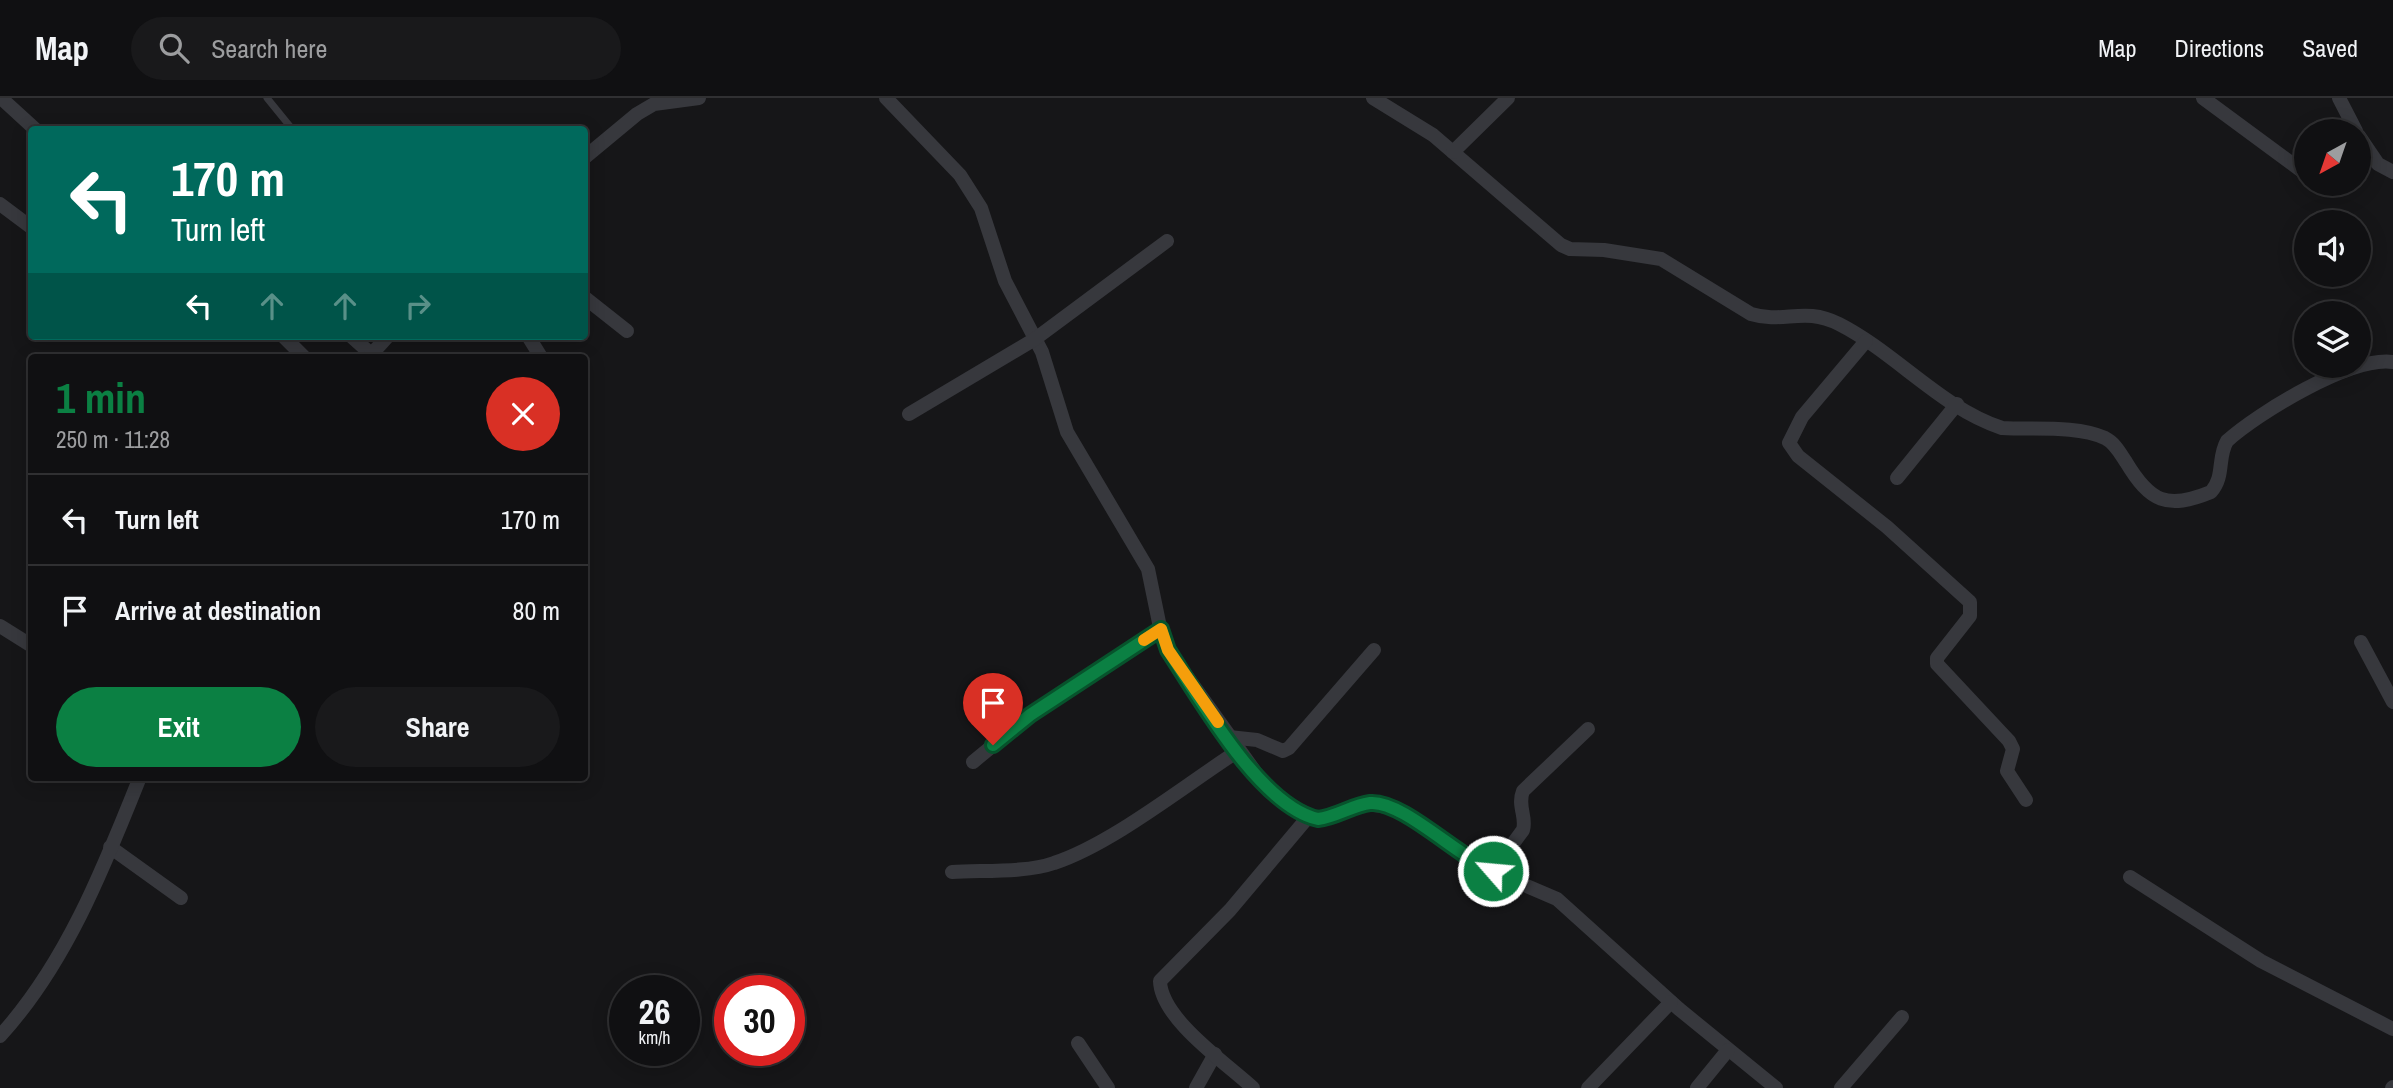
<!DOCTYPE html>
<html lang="en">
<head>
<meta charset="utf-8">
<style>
	:root { --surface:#101012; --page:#19191b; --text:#f1f3f6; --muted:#9c9d9f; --line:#303032; --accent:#0b8043 }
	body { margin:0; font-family:"Archivo Narrow",sans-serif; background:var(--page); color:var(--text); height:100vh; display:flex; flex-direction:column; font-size:26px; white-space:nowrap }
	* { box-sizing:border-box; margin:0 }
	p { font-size:23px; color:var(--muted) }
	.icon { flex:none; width:38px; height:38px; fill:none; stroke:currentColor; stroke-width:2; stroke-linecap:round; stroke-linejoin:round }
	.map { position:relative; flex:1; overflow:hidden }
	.sheet { position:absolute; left:28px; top:256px; width:560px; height:427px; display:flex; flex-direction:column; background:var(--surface); border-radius:7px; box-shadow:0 4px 18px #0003,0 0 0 2px var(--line) }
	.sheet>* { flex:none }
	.banner { position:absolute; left:28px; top:28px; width:560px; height:214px; border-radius:7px; box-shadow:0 4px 18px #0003,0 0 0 2px var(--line); background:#00695c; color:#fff; overflow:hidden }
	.needle { width:46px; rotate:220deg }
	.controls { position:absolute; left:2294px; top:21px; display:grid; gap:14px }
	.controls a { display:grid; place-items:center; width:77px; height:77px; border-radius:50%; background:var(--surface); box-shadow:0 4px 18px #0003,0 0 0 2px var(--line); font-size:35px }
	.speed { position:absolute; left:609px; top:877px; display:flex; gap:14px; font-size:35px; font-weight:700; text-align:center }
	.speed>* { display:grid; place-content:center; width:91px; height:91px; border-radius:50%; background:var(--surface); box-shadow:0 4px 18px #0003,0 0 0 2px var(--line); line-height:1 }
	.speed small { font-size:18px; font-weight:400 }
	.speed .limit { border:10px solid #d22; background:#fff; color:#111 }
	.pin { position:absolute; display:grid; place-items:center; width:60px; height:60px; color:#fff; margin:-72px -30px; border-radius:50% 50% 50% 0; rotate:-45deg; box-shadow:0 0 7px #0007 }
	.pin .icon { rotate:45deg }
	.me { position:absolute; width:77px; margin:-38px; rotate:297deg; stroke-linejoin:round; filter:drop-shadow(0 0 5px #0008) }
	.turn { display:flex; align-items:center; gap:24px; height:147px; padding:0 28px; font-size:32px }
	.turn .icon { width:91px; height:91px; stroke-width:2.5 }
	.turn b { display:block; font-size:49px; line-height:60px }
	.lanes { display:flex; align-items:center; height:66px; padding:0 28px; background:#0003; justify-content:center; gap:35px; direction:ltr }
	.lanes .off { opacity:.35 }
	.round { display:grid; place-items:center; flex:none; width:74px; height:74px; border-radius:37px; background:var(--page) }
	.summary { display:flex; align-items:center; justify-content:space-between; height:119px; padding:0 28px }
	h1 { font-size:42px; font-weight:700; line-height:52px; color:var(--accent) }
	.primary-button { display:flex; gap:14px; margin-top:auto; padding:14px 28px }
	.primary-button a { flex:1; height:80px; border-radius:42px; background:var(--accent); color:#fff; font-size:28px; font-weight:700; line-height:80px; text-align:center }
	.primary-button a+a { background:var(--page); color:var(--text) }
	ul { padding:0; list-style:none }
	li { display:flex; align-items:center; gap:21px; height:91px; padding:0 28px; border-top:2px solid var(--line) }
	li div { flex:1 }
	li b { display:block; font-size:26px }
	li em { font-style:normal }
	header { display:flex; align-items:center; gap:42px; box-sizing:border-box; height:98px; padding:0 35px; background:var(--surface); border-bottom:2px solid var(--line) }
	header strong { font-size:33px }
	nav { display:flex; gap:38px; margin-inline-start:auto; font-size:24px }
	.search { width:490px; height:63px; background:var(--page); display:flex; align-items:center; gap:18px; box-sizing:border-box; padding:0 24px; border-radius:38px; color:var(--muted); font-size:26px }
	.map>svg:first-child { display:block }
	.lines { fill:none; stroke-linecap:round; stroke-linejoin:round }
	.service { stroke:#37383d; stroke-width:7 }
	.minor { stroke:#37383d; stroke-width:14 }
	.route-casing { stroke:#07532c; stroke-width:18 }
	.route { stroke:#0b8043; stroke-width:12 }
	.slow { stroke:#f59e0b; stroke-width:12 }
</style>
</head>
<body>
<header>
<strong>Map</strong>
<div class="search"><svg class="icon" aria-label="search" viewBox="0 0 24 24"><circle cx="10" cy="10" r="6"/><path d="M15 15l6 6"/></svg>Search here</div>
<nav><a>Map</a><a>Directions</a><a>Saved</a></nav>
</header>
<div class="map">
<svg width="2393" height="990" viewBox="0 0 2393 990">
	<rect width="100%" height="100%" fill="#161618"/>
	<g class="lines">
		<polyline class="service" points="267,0 293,32"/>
		<g class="minor">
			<polyline points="1,0 36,32"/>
			<polyline points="886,0 960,77 981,110 1005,183 1042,254 1067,334 1148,471 1162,539 1168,552 1269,693 1282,704 1318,721 1368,706 1395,710 1478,767 1557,801 1679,911 1776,990"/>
			<path d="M1373,0L1433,37L1561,147L1570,151L1604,152L1661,161L1751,216C1784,226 1804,208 1839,226C1896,255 1941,310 2002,330C2033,332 2076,327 2105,340C2115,345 2120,355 2126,364C2150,404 2167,412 2211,394C2225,378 2217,360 2227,343C2258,315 2351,258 2393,264"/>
			<polyline points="2203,0 2306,76"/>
			<polyline points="2339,0 2356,33"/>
			<polyline points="2359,38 2378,66 2393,74"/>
			<polyline points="1453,54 1508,0"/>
			<polyline points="584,60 637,16 654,6 699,0"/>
			<polyline points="0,106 32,130"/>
			<polyline points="584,199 627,233"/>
			<polyline points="283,238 304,259"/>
			<polyline points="351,238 371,256"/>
			<polyline points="528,238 541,259"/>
			<polyline points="1866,243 1802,319 1789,345 1798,358 1887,429 1970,504 1970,518 1937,560 1937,566 2009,643 2013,651 2007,673 2026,702"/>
			<polyline points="369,259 388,238"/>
			<polyline points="909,316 1035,241 1167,143"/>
			<polyline points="1897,380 1957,306"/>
			<polyline points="0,528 32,548"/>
			<polyline points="2361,544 2393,604"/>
			<polyline points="1229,639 1257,642 1283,653 1289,650 1374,552"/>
			<polyline points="973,664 1030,617 1161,531"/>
			<polyline points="110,749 181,800"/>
			<path d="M1493,773L1523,732C1527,719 1517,708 1523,693L1588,631"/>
			<path d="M952,774C982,772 1026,775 1054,765C1112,746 1185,687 1238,653"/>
			<polyline points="2130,779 2261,863 2393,931"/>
			<path d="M0,938C66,866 104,769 140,679"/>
			<polyline points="1078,945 1108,990"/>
			<polyline points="1196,990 1215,956"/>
			<path d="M1253,990C1226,965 1161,921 1160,883L1230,812L1309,718"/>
			<polyline points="1588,990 1671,904"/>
			<polyline points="1697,990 1728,952"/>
			<polyline points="1841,990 1902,919"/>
			<polyline points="2392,990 2393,989"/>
		</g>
	</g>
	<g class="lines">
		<g class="route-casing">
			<path id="route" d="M993,647L1030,617L1161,531L1168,552C1200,601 1260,708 1318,721C1336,719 1353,707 1370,705C1402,702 1458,759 1493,773"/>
		</g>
		<use href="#route" class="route"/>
		<polyline class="slow" points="1144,542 1161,531 1168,552 1218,624"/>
	</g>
</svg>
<div class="controls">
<a><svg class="needle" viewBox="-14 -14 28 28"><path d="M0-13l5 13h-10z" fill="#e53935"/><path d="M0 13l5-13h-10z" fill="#9c9d9f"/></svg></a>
<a><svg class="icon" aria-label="sound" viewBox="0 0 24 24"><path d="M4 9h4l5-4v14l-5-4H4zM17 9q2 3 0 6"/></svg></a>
<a><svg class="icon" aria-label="layers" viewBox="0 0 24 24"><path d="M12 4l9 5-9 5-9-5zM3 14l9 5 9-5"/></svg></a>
</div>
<div class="speed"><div>26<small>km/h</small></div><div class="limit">30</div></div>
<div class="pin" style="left:993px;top:647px;background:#d93025"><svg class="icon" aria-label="arrive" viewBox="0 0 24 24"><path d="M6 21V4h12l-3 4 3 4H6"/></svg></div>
<svg class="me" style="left:1493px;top:773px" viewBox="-20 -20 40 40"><circle r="17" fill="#0b8043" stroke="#fff" stroke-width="3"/><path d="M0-11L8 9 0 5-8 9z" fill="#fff"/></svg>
<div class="banner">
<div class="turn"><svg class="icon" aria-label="left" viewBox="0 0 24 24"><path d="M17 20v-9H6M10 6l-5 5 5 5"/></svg><div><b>170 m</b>Turn left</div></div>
<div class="lanes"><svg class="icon" aria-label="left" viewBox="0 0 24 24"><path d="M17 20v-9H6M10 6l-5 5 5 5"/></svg><svg class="icon off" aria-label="ahead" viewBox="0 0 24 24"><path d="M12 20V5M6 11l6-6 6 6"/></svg><svg class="icon off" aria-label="ahead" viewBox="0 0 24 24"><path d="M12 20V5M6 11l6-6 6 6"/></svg><svg class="icon off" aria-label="right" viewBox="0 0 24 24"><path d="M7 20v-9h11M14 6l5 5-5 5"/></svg></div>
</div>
<section class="sheet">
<div class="summary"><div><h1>1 min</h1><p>250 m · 11:28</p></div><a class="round" style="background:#d93025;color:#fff"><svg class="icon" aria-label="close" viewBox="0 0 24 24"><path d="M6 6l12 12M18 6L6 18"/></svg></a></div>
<ul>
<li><svg class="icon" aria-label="left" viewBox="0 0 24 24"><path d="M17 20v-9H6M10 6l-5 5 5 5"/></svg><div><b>Turn left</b></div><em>170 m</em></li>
<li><svg class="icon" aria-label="arrive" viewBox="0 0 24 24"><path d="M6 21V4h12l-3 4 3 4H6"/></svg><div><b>Arrive at destination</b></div><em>80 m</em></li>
</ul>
<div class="primary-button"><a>Exit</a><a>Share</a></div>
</section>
</div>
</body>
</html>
